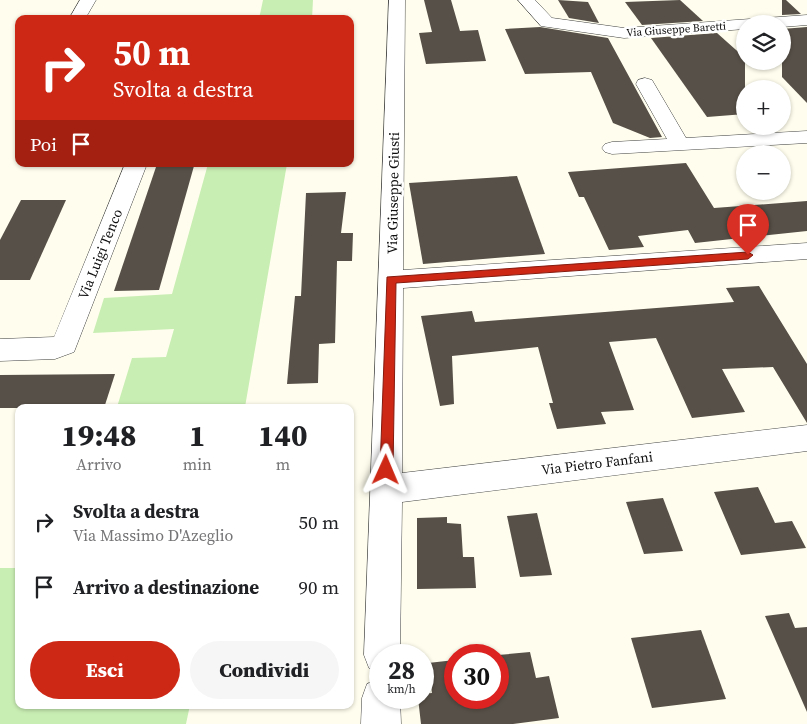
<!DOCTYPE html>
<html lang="it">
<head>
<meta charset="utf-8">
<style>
	:root { --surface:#fff; --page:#f6f6f6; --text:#202124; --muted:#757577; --accent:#cd2816 }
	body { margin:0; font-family:"Source Serif 4",serif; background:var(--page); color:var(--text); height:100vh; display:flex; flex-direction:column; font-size:19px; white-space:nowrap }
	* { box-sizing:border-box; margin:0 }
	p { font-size:16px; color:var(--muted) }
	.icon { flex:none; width:28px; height:28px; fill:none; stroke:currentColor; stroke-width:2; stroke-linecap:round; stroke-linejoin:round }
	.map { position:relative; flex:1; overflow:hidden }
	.details { position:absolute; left:15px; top:404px; width:339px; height:305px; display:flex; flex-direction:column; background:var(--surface); border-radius:10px; box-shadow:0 1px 4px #0004 }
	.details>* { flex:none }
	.banner { position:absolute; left:15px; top:15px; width:339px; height:152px; border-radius:10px; box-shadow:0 1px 4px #0004; background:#cd2816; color:#fff; overflow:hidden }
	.buttons { position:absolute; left:736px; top:15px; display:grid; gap:10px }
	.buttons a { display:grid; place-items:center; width:55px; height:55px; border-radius:50%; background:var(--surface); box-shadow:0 1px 4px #0004; font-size:25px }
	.speed { position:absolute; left:369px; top:644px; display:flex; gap:10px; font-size:25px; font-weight:700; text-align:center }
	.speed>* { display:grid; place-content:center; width:65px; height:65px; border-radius:50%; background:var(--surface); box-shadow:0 1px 4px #0004; line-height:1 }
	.speed small { font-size:12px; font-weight:400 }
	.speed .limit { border:8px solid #d22; background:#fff; color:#111 }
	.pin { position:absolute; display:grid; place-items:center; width:42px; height:42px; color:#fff; margin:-51px -21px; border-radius:50% 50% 50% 0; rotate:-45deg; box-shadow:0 0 5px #0007 }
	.pin .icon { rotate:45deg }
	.me { position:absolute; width:55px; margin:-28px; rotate:1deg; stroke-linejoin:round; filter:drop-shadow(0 0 4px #0008) }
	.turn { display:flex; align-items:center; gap:18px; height:105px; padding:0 15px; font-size:22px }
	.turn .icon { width:65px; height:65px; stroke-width:2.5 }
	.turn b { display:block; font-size:35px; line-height:42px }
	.then { display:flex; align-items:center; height:48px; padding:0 15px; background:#0003; gap:10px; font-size:19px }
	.eta { display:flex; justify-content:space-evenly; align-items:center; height:85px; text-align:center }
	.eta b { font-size:30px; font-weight:800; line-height:35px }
	.button { display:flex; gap:10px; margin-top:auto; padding:10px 15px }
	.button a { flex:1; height:58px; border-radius:30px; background:var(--accent); color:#fff; font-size:20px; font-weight:800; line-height:58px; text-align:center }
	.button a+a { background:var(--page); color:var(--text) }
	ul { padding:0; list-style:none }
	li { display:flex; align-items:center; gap:15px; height:65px; padding:0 15px }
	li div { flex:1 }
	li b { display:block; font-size:19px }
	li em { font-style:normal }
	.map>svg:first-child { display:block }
	.green { fill:#c9eeb3 }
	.building { fill:#575048 }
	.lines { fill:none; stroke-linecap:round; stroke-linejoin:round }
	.minor-casing { stroke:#404040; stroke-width:1 }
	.minor { fill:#fff; fill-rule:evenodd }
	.route { fill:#cd2816; stroke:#851a0e }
	.labels { text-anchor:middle; stroke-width:5; stroke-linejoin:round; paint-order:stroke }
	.far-street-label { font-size:11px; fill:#0d0d0d; stroke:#fff }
	.street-label { font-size:14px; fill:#0d0d0d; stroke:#fff }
</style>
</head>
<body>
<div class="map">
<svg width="807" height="724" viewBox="0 0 807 724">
	<rect width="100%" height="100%" fill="#fffeee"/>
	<g class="green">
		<polygon points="263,0 313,0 312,19 259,19"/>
		<polygon points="208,164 287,164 245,407 117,407 132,358 166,357 174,329 93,333 104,298 172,294"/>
		<polygon points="0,568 19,568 19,705 190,705 186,724 0,724"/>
	</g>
	<g class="building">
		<polygon points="424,0 451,0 460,31 478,30 486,61 426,64 419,33 432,32"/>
		<polygon points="558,0 588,2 599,23 569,18"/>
		<polygon points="680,0 703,21 642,25 625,2"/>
		<polygon points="782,0 786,0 801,14 782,15"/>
		<polygon points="540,27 608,38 662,137 650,138 613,123 591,72 525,74 505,29"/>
		<polygon points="807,27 807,103 782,77 782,29"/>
		<polygon points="717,33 745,58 745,114 707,117 651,38"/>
		<polygon points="686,163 714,208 807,201 807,231 695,243 688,230 638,236 644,247 609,250 584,197 579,197 568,172"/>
		<polygon points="175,166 194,166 159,290 114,291 156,167"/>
		<polygon points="517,176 545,254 423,264 409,183"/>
		<polygon points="346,192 341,233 353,233 352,261 337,261 335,343 319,344 318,383 287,384 295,296 301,296 306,193"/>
		<polygon points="21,200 66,200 30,280 0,280 0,240"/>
		<polygon points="759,286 807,364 807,423 773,367 722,369 745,412 692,418 656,338 609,342 634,410 601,412 606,424 557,429 549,403 553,403 538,347 452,356 454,404 440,406 421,316 472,311 475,322 734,302 726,288"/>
		<polygon points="115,374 104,408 0,408 0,375"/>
		<polygon points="758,487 775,523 792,521 806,548 741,555 714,492"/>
		<polygon points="663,498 683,551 644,554 626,502"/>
		<polygon points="537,513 552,575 520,577 507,516"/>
		<polygon points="447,517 447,523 461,524 463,557 474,557 476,588 417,589 417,518"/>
		<polygon points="789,613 795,628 807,627 807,712 765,616"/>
		<polygon points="701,630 726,699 652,708 631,638"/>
		<polygon points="530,652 536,678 549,676 559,718 513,724 421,724 418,698 422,698 422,694 432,693 428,663 455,660 455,698 498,698 498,655"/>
	</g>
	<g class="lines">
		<g class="minor-casing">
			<g id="minor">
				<polygon points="80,0 96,0 85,19 69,19"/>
				<polygon points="389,0 405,0 403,270 807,243 807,259 403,288 402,473 807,425 807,451 402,502 400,655 380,655 380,673 369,668 364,655"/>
				<polygon points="518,0 535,0 552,18 624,28 807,15 807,25 782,27 782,24 745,24 745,29 624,38 541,26"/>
				<polygon points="645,78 652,80 686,138 807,131 807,143 612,154 605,152 602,148 605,144 612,142 667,139 636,84 638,80"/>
				<polygon points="125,164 147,164 74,352 55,359 0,361 0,339 54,337"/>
				<polygon points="380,679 380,698 400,698 401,724 361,724 362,698 367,684"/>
			</g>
		</g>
		<use href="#minor" class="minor"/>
	</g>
	<polygon class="route" points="748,252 753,255 748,259 396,283 393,470 391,474 382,474 380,470 387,277"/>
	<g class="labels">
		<g class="far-street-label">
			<text transform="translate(676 29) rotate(-4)" y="4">Via Giuseppe Baretti</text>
		</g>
		<g class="street-label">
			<text transform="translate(393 193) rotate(-89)" y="5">Via Giuseppe Giusti</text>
			<text transform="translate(100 254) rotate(-68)" y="5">Via Luigi Tenco</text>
			<text transform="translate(597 463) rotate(-7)" y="5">Via Pietro Fanfani</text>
		</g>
	</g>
</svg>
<div class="buttons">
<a><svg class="icon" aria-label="layers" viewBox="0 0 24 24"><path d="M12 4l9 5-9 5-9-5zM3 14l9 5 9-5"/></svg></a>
<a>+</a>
<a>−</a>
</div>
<div class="speed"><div>28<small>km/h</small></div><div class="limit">30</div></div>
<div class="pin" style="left:748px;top:255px;background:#d93025"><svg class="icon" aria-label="arrive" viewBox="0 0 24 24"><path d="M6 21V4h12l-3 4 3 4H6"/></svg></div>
<svg class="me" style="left:386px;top:470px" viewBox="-20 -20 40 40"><path d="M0-17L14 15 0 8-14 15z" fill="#cd2816" stroke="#fff" stroke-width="4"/></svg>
<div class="banner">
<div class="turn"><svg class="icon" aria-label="right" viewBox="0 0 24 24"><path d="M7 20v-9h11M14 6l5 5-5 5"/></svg><div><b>50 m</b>Svolta a destra</div></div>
<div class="then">Poi<svg class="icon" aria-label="arrive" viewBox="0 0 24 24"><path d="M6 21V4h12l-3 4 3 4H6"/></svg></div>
</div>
<section class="details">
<div class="eta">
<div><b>19:48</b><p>Arrivo</p></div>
<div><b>1</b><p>min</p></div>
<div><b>140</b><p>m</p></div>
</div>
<ul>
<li><svg class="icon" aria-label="right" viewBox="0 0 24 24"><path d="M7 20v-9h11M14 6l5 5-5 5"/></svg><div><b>Svolta a destra</b><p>Via Massimo D'Azeglio</p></div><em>50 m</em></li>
<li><svg class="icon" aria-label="arrive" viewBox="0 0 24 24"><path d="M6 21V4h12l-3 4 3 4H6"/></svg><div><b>Arrivo a destinazione</b></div><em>90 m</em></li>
</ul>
<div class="button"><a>Esci</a><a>Condividi</a></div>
</section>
</div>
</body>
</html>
